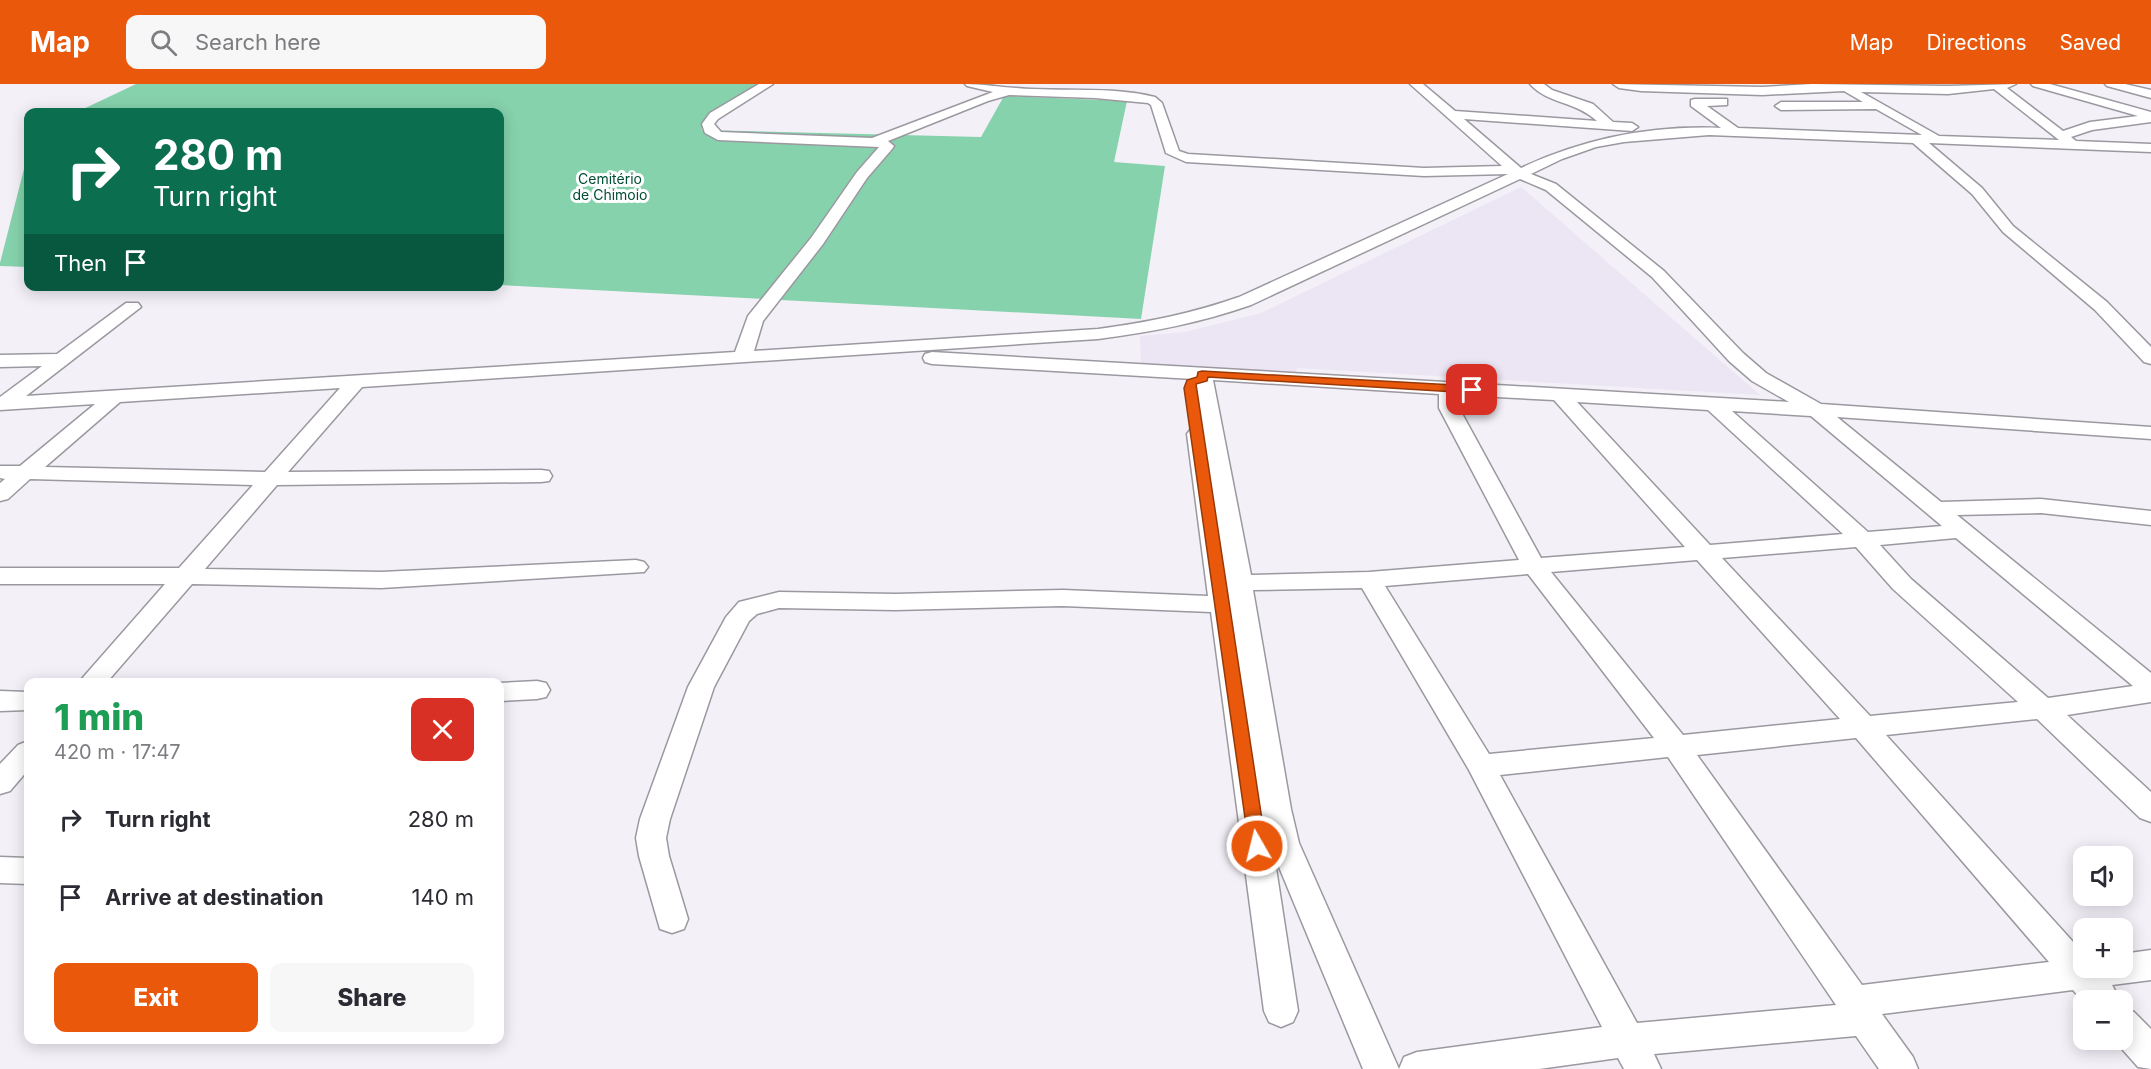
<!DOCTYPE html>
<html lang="en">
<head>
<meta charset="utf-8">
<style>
	:root { --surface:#fff; --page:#f7f7f7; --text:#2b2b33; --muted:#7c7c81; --accent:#ea580c }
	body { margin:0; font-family:Inter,sans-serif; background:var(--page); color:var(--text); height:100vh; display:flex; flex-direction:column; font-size:22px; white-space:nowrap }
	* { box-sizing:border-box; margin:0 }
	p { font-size:20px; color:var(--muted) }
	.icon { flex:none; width:33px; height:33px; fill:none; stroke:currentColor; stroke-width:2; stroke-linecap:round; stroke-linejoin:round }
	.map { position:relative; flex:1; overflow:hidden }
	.drawer { position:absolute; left:24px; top:594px; width:480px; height:366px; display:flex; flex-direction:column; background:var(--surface); border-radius:12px; box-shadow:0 3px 15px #0003 }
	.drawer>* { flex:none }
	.guide { position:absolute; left:24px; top:24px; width:480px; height:183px; border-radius:12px; box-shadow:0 3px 15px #0003; background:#0b6e4f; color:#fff; overflow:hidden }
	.fabs { position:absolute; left:2073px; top:762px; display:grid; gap:12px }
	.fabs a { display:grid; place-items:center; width:60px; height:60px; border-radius:12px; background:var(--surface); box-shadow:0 3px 15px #0003; font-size:30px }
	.pin { position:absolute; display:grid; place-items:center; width:51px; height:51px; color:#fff; margin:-26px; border-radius:12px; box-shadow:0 3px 9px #0006 }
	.me { position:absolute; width:66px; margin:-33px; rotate:352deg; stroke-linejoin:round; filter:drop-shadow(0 0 4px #0008) }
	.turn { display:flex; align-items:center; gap:21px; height:126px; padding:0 30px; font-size:27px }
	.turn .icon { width:78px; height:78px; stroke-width:2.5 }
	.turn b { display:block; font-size:42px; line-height:51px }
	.then { display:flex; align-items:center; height:57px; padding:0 30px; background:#0003; gap:12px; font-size:22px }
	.round { display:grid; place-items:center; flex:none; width:63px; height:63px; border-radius:12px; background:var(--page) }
	.overview { display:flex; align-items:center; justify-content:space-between; height:102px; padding:0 30px }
	h1 { font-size:36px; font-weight:800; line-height:45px; color:#1e9e55 }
	.button { display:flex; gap:12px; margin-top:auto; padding:12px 30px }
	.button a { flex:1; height:69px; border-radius:12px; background:var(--accent); color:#fff; font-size:24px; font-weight:800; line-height:69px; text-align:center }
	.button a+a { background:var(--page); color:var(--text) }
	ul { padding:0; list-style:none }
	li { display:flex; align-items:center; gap:18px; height:78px; padding:0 30px }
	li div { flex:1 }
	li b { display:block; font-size:22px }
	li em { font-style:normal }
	header { display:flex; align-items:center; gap:36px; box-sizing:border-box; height:84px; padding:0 30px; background:var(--accent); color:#fff }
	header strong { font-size:28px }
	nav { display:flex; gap:33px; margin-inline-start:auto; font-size:21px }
	.search { width:420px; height:54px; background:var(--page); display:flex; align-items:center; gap:15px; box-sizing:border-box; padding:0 21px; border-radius:12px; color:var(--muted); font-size:22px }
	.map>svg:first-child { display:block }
	.built { fill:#ebe5f4 }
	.green { fill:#86d2ac }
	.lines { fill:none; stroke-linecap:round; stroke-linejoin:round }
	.minor-casing { stroke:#9b98a0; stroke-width:3 }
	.minor { fill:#fff; fill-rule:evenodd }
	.route { fill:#ea580c; stroke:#983908; stroke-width:1.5 }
	.labels { text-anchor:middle; stroke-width:6; stroke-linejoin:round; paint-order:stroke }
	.far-park-label { font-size:14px; fill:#004e33; stroke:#fff }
</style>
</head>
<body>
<header>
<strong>Map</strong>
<div class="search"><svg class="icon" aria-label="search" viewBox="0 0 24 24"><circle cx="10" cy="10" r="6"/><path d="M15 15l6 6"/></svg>Search here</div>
<nav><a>Map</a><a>Directions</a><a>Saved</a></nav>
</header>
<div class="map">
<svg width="2151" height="985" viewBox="0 0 2151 985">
	<rect width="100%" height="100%" fill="#f4f0f8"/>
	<polygon class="built" points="1521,103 1760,311 1297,284 1295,290 1141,279 1140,252 1185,248 1261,229"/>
	<g class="green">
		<polygon points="136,0 761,0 701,46 981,53 1004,12 1127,17 1114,78 1165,82 1141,235 500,201 500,28 77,28"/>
		<polygon points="28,69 28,183 0,182 0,179"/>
	</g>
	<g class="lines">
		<g class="minor-casing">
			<g id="minor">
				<path d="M759,0H773L718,35L714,40L721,48L872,54L993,8L967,2L965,0C983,0 999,3 1016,4C1062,8 1110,2 1155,13L1162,19L1179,67L1188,70L1424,84L1502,82L1410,0H1423L1455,27L1597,37C1575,17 1548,20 1530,0H1544L1552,6L1593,20L1613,38L1632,39L1638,43L1632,47L1464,35L1521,84C1583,55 1651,41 1721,44L1691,22V16L1695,15H1727V21L1707,22L1738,44L1922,51L1876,25L1781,26L1775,22L1781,18H1863L1844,7L1762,11L1641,7L1619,4L1613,0L1762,3L1812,0L1948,2L2016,0L2007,4L2063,47L2090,38L2138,32L2033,2L2031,0H2050L2151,28V38L2092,46L2071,53L2076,57L2151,60V68L1929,59L1982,104L2013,142L2107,218L2151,263V280L2144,278L2095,226L2003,148L1972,110L1913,59L1709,51L1624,58L1596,63L1562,75L1531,90L1556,100L1664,187L1743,269L1766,289L1821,320L2151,343V355L1837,333L1941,418L2041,415L2151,427V441L2041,429L1957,431L2151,589V618L2067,631L2151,708V738L2140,734L2037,635L1886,651L2084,870V884H2122V870L2151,866V896L2112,901L2120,916H2084V919L2073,906L1882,930L1913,973L1918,985H1879L1856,952L1654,970L1661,985H1624L1618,974L1539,985H1363L1274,771L1298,927L1293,938L1281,943L1269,938L1264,927L1211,528L1063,522L895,526L779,524L757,530L749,537L714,603L670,735L666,754L669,772L688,835L684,845L672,849L660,845L639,772L636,754L640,735L688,603L726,533L739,518L779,508L895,510L1063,506L1208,512L1187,350L1190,346L1202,345L1193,295L932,280L925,278L923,274L925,270L932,268L1789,318L1752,297L1729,277L1652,193L1546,106L1520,95L1251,221C1199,239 1152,248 1098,255L362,303L288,388L541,386L549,387L552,392L549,397L541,398L277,401L205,485L381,488L636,476L644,478L648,483L644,488L381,504L192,500L107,598H79L165,500H0V484H179L253,401L30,395L8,415L0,417V399L5,395L0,394V382H20L95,320L0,326V313L42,282L0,283V271L57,270L126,219H138L141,223L26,312L735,268L748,232L811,154L857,88L879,63L718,56L705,49L702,40L710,29ZM1994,5L2059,56L1939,52L1861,8L1948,10ZM1009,11L1095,14L1148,19L1151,21L1166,69L1186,78L1424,92L1508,90L1239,213C1190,230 1149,238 1098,245L754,267L763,237L823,160L867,94L892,65L894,62L888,57L988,17ZM1213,296L1439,310V324L1519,476L1369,488L1251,491ZM340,304L265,388L45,383L120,318ZM1458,311L1554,316L1685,463L1541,474L1459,324ZM1577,318L1708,326L1843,450L1710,461ZM1732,327L1811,332L1942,442L1868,448ZM1956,454L2133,602L2048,614L1911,495L1880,461ZM1856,463L1893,505L2018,618L1870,632L1722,474ZM1697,476L1840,635L1683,651L1551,488ZM1528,490L1654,654L1489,670L1385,502ZM1362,504L1469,686L1602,943L1417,968L1404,973L1399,985L1299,759L1291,725L1253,506ZM1856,654L2049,878L1862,901L1697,671ZM1668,673L1836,921L1637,939L1500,691Z"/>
				<polygon points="2105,0 2125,0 2151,6 2151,14 2107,2"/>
				<polygon points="537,597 546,599 550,606 546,613 537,615 500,617 500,599"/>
				<polygon points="0,607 28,608 28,626 0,627"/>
				<polygon points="28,657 28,686 10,707 0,710 0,680 18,661"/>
				<polygon points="0,773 28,774 28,800 0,799"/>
				<polygon points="2122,923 2134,928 2151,945 2151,985 2138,983 2114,956 2122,956"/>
			</g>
		</g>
		<use href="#minor" class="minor"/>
	</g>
	<polygon class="route" points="1202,287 1472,302 1477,306 1472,309 1208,293 1207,297 1196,300 1266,762 1263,767 1257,769 1251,767 1249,762 1184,304 1187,296 1197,293 1198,288"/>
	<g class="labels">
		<g class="far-park-label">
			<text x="610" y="100">Cemitério<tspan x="610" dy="16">de Chimoio</tspan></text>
		</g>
	</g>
</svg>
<div class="fabs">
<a><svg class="icon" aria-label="sound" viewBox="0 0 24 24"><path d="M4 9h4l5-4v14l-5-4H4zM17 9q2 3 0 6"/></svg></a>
<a>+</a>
<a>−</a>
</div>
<div class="pin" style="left:1472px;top:306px;background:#d93025"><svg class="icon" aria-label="arrive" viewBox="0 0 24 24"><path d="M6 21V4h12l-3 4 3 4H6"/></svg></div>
<svg class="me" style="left:1257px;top:762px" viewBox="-20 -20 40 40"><circle r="17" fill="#ea580c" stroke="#fff" stroke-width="3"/><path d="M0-11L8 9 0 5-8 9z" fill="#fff"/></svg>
<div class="guide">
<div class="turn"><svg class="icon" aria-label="right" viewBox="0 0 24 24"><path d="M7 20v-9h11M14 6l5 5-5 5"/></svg><div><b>280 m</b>Turn right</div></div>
<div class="then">Then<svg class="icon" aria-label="arrive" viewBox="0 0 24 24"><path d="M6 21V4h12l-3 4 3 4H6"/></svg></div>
</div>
<section class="drawer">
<div class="overview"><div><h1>1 min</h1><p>420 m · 17:47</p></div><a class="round" style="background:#d93025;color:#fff"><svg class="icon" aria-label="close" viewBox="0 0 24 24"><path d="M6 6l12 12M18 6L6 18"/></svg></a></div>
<ul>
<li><svg class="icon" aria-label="right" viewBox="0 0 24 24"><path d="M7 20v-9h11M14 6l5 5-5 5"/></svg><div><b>Turn right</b></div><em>280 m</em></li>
<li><svg class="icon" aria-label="arrive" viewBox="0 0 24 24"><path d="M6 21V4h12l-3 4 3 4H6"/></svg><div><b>Arrive at destination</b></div><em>140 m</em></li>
</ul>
<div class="button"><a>Exit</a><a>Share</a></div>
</section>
</div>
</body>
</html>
